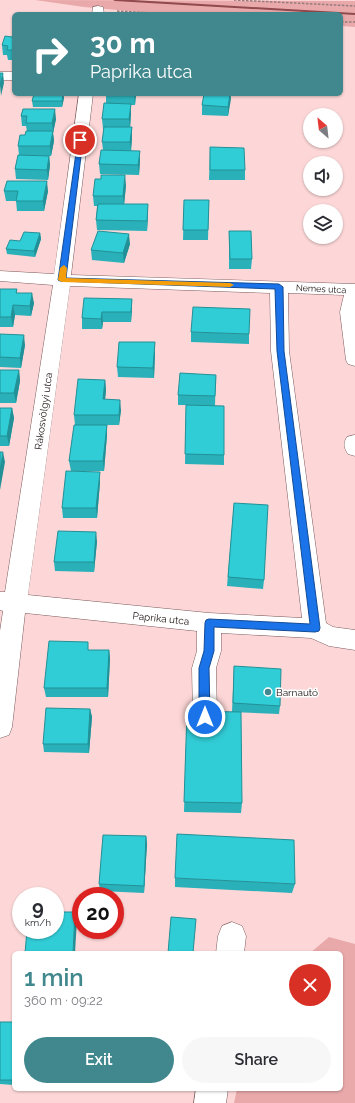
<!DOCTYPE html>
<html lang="en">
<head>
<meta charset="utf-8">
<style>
	:root { --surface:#fff; --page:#f7f7f7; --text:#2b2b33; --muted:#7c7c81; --accent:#40888d }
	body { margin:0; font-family:Raleway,sans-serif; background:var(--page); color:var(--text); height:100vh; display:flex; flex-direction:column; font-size:15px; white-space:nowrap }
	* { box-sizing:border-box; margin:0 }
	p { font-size:13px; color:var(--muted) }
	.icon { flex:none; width:22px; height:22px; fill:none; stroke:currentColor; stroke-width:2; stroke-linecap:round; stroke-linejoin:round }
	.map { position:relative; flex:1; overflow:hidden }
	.side { position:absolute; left:12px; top:951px; width:331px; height:140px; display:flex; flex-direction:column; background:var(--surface); border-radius:6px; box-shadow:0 1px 3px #0004 }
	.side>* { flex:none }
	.hud { position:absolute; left:12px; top:12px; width:331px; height:84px; border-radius:6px; box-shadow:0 1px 3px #0004; background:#40888d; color:#fff; overflow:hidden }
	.needle { width:26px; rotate:332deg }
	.fabs { position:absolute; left:303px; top:108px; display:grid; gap:8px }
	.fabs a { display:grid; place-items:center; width:40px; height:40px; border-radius:50%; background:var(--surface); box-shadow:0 1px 3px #0004; font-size:20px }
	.speed { position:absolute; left:12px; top:887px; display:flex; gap:8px; font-size:20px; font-weight:700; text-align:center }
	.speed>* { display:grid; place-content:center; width:52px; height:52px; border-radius:50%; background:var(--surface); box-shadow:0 1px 3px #0004; line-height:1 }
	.speed small { font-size:10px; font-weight:400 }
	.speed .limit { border:6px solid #d22; background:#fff; color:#111 }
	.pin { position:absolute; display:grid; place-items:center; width:34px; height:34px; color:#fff; margin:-17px; border:2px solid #fff; border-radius:50%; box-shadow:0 1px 4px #0007 }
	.me { position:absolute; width:44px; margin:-22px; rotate:0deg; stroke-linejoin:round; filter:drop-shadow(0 0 3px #0008) }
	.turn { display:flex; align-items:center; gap:14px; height:84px; padding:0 12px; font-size:18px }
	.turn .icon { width:52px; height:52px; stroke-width:2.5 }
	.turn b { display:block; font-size:28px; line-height:34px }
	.round { display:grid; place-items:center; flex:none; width:42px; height:42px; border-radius:21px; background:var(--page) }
	.summary { display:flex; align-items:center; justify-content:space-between; height:68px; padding:0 12px }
	h1 { font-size:24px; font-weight:600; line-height:30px; color:var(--accent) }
	.button { display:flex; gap:8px; margin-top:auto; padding:8px 12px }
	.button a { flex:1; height:46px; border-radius:24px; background:var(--accent); color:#fff; font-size:16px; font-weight:600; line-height:46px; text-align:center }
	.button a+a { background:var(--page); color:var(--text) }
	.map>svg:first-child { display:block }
	.green { fill:#e9a9aa }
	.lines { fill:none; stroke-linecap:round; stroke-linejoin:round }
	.stream { fill:#914a4e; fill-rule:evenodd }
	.minor-casing { stroke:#7b5b5c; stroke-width:1 }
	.path { stroke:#967c7c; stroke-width:1.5; stroke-dasharray:2.5 1.5; stroke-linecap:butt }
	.minor { fill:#fff; fill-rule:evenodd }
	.wall { fill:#2ab0b9 }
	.shaded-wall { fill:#229096 }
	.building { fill:#31cdd7; stroke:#229096 }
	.route { fill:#1a73e8; stroke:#114b97 }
	.slow { fill:#f59e0b }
	.poi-dot { fill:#40888d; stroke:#fff; stroke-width:1.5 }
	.labels { text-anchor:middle; stroke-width:3; stroke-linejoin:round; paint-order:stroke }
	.far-street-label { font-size:9px; fill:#1c1010; stroke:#fff }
	.street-label { font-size:10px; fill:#1c1010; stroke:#fff }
	.poi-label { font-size:10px; fill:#1c1010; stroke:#fff; text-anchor:start }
</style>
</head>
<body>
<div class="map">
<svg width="355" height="1103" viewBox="0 0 355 1103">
	<rect width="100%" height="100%" fill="#fdd7d7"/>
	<g class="green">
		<polygon points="35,0 355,1 355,27 341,26 341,14 163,14 84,7"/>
		<polygon points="329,937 355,944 355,1103 234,1103 237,1089 341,1089 341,953 310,953"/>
	</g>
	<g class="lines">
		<polygon class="stream" points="113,0 133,0 355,13 355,15 115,1"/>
		<g class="minor-casing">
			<g id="minor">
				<polygon points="98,6 103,7 104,14 92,14 93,7"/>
				<rect x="0" y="72" width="14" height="8"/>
				<path d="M79,94H93L71,275L355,284V366L348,364L346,360L340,312L344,295L288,293L289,351L326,623L333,627L355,630V650L329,646L311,638L221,633V651L216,668L217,717L214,725L205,728L196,725L193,717L192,668L197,651V631L25,613L12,727L9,735L0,738V631L3,611L0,610V592H5L53,285L0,281V271L54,274ZM70,286L270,293L271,351L302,618L209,613L28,595Z"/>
				<path d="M354,435H355V456L348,454C344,448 343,443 347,437Z"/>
				<polygon points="232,922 242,926 246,936 244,953 216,953 218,936 222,926"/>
				<polygon points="196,1089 228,1089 226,1103 194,1103"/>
			</g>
		</g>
		<g class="path">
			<polyline points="234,0 355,6"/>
			<polyline points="117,11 169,14"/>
			<polyline points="341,22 355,22"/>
		</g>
		<use href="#minor" class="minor"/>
	</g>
	<g class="wall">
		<polygon points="14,33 14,60 8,60 7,55 3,55 2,45 12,37"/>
		<polygon points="34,94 63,94 64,98 62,107 33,107 32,101"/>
		<polygon points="106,94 136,94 135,105 131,105 131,113 130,127 132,127 132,137 131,150 140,160 139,175 100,174 99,164 103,150 102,142 104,129 103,129 102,119 106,103"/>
		<polygon points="204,94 231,94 228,116 202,115 202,105"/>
		<polygon points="23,109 56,119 53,133 54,141 51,156 49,156 50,165 48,180 16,179 15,169 19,155 18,146 25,135 27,131 26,126 22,126 21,116"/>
		<polygon points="210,147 245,170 245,180 209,180"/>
		<polygon points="126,185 124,204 148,214 147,231 97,230 96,220 97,206 94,206 93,196"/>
		<polygon points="4,191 48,191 44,211 17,211 16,201 6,201"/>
		<polygon points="184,200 209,200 208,240 183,240"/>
		<polygon points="229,231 252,259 251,269 229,269"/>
		<polygon points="40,233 41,239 35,257 7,254 6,249 20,241"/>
		<polygon points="130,244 124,263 92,260 91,250"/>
		<polygon points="0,289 17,289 17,293 34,303 31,316 15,315 13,327 0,327"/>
		<polygon points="132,299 132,309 131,322 103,322 102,329 82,329 82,318"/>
		<polygon points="191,332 249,334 249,344 191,342"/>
		<polygon points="0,334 25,345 21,368 0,367"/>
		<polygon points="155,352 154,378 118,377 117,367"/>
		<polygon points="0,370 19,370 20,381 16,403 0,403"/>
		<polygon points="216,375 215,405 224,455 224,465 185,464 186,405 196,405 178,405 178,395"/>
		<polygon points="105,380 106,390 105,399 121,410 119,425 107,425 107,435 104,471 71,471 69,461 75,425 74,415"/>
		<polygon points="0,408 12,408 14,418 9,446 0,446"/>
		<polygon points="100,482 97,518 63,518 62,508"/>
		<polygon points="234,503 264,580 263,589 227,586"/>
		<polygon points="97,541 94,572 55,571 54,562"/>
		<polygon points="89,650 109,650 110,659 108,697 46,697 44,688"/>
		<polygon points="234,666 280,706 279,714 232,712"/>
		<polygon points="90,709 92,717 89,753 44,752 43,744"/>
		<polygon points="187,711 242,803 241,813 184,812"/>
		<polygon points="146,836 147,844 144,893 100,891 99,884"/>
		<polygon points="175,878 295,884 292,893 175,887"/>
		<polygon points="0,1022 14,1022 14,1085 0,1084"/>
	</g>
	<g class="shaded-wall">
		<polygon points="3,73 4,83 1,96 0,85"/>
		<polygon points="63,94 64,98 62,107 62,101"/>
		<polygon points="134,94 136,94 135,105"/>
		<polygon points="230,94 231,99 228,116 228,107"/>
		<polygon points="131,104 131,113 130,129 129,119"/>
		<polygon points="55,109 56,119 53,133 54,141 51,156 50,146 53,131 52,123"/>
		<polygon points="132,127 132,137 131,152 130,142"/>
		<polygon points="140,151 140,160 139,175 138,165"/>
		<polygon points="49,156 50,165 48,180 47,170"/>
		<polygon points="125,175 126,185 124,206 123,196"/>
		<polygon points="47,181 48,191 44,211 43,201"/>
		<polygon points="148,204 148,214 147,231 147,221"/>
		<polygon points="40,233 41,239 35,257 34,251"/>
		<polygon points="129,234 130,244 124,263 123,253"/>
		<polygon points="32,293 34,303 31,316 30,306"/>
		<polygon points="132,299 132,309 131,322 131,312"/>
		<polygon points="13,305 15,315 13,327 11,317"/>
		<polygon points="102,312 103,322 102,329 101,319"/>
		<polygon points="24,335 25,345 21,368 20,358"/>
		<polygon points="155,342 155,352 154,378 153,368"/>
		<polygon points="19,370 20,381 16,403 14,393"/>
		<polygon points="105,380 106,390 104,409 103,399"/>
		<polygon points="120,400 121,410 119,425 119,415"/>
		<polygon points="12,408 14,418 9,446 7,436"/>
		<polygon points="107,425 107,435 104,471 103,461"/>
		<polygon points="3,452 5,462 0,490 0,471"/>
		<polygon points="100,472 100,482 97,518 96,508"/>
		<polygon points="96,532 97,541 94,572 94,562"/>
		<polygon points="109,650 110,659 108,697 107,688"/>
		<polygon points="90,709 92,717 89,753 88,744"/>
		<polygon points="146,836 147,844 144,893 144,886"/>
		<polygon points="75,912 77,919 75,953 73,953"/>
	</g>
	<g class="building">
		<polygon points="13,33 14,33 14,50 7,50 8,46 2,45 5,36 12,37"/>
		<polygon points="0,73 3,73 0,85"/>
		<polygon points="34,94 63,94 62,101 32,101"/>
		<rect x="106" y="94" width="28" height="1"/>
		<polygon points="204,94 230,94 228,107 202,105"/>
		<polygon points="104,103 131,104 129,119 102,119"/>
		<polygon points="23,109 55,109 52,123 26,123 27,116 21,116"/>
		<polygon points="104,127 132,127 130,142 102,142"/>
		<polygon points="26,131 53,131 50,146 18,146 20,135 25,135"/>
		<polygon points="210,147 244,148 245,170 210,170"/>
		<polygon points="101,150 140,151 138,165 99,164"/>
		<polygon points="18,155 49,156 47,170 15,169"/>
		<polygon points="101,175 125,175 123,196 93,196 95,179 101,179"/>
		<polygon points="7,181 47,181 43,201 16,201 18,191 4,191"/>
		<polygon points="184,200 209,200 208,230 183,230"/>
		<polygon points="98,204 148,204 147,221 96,220"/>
		<polygon points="98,231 129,234 123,253 91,250"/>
		<polygon points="229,231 251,231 252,259 230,259"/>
		<polygon points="24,232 40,233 34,251 6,249 10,240 20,241"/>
		<polygon points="0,289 17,289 16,293 32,293 30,306 13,305 11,317 0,317"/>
		<polygon points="84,298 132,299 131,312 102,312 101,319 82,318"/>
		<polygon points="193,307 250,309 249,334 191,332"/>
		<polygon points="0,334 24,335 20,358 0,357"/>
		<polygon points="119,342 155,342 153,368 117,367"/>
		<polygon points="0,370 19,370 14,393 0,393"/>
		<polygon points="180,373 216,375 215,396 178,395"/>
		<polygon points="78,379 105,380 103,399 120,400 119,415 74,415"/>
		<polygon points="186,405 224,406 224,455 185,454"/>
		<polygon points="0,408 12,408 7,436 0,436"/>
		<polygon points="74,425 107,425 103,461 69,461"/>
		<polygon points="0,452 3,452 0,471"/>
		<polygon points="66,471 100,472 96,508 62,508"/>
		<polygon points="234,503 268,505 264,580 228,577"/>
		<polygon points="58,531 96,532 94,562 54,562"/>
		<polygon points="49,641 88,642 88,650 109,650 107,688 44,688"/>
		<polygon points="234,666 281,669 280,706 233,703"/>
		<polygon points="46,708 90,709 88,744 43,744"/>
		<polygon points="187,711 241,712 242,803 184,802"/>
		<polygon points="177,834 294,840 295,884 175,878"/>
		<polygon points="103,835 146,836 144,886 99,884"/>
		<polygon points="55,912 75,912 73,953 25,953 27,930 55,930"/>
		<polygon points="171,917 196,919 193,953 168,953"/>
		<rect x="0" y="1022" width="14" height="58"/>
	</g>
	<polygon class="route" points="78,139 83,140 66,278 279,284 283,287 284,351 320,628 319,631 315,632 214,627 214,651 209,668 210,717 208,720 205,722 201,720 199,717 199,668 204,651 205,623 206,620 209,619 310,624 277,351 275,289 60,281 58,280"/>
	<polygon class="slow" points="64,265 67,268 66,278 230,283 234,285 230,287 62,282 58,280 60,268"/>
	<circle class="poi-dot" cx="268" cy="692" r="4"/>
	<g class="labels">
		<g class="far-street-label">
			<text transform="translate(321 289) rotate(3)" y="3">Nemes utca</text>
		</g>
		<g class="street-label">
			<text transform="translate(43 411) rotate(-82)" y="4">Rákosvölgyi utca</text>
			<text transform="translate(161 618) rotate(6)" y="4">Paprika utca</text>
		</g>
		<g class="poi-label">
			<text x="276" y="696">Barnautó</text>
		</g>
	</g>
</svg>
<div class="fabs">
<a><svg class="needle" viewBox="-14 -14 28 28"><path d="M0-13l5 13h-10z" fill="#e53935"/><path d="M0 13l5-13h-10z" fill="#7c7c81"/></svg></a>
<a><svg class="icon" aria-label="sound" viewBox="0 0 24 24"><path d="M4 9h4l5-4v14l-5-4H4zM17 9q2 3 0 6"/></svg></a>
<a><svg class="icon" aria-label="layers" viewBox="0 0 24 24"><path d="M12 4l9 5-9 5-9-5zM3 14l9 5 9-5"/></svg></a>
</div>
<div class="speed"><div>9<small>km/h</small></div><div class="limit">20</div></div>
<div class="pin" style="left:80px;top:140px;background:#d93025"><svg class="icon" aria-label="arrive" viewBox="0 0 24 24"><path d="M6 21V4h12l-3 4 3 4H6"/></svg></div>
<svg class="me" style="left:205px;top:717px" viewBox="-20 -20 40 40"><circle r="17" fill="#1a73e8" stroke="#fff" stroke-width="3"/><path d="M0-11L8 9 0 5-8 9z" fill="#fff"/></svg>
<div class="hud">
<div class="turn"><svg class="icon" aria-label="right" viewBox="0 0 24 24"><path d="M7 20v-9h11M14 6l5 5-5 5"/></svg><div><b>30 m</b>Paprika utca</div></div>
</div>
<section class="side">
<div class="summary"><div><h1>1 min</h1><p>360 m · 09:22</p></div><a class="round" style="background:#d93025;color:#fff"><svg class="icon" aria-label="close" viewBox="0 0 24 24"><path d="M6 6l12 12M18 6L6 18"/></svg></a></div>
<div class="button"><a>Exit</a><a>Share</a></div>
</section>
</div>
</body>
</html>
